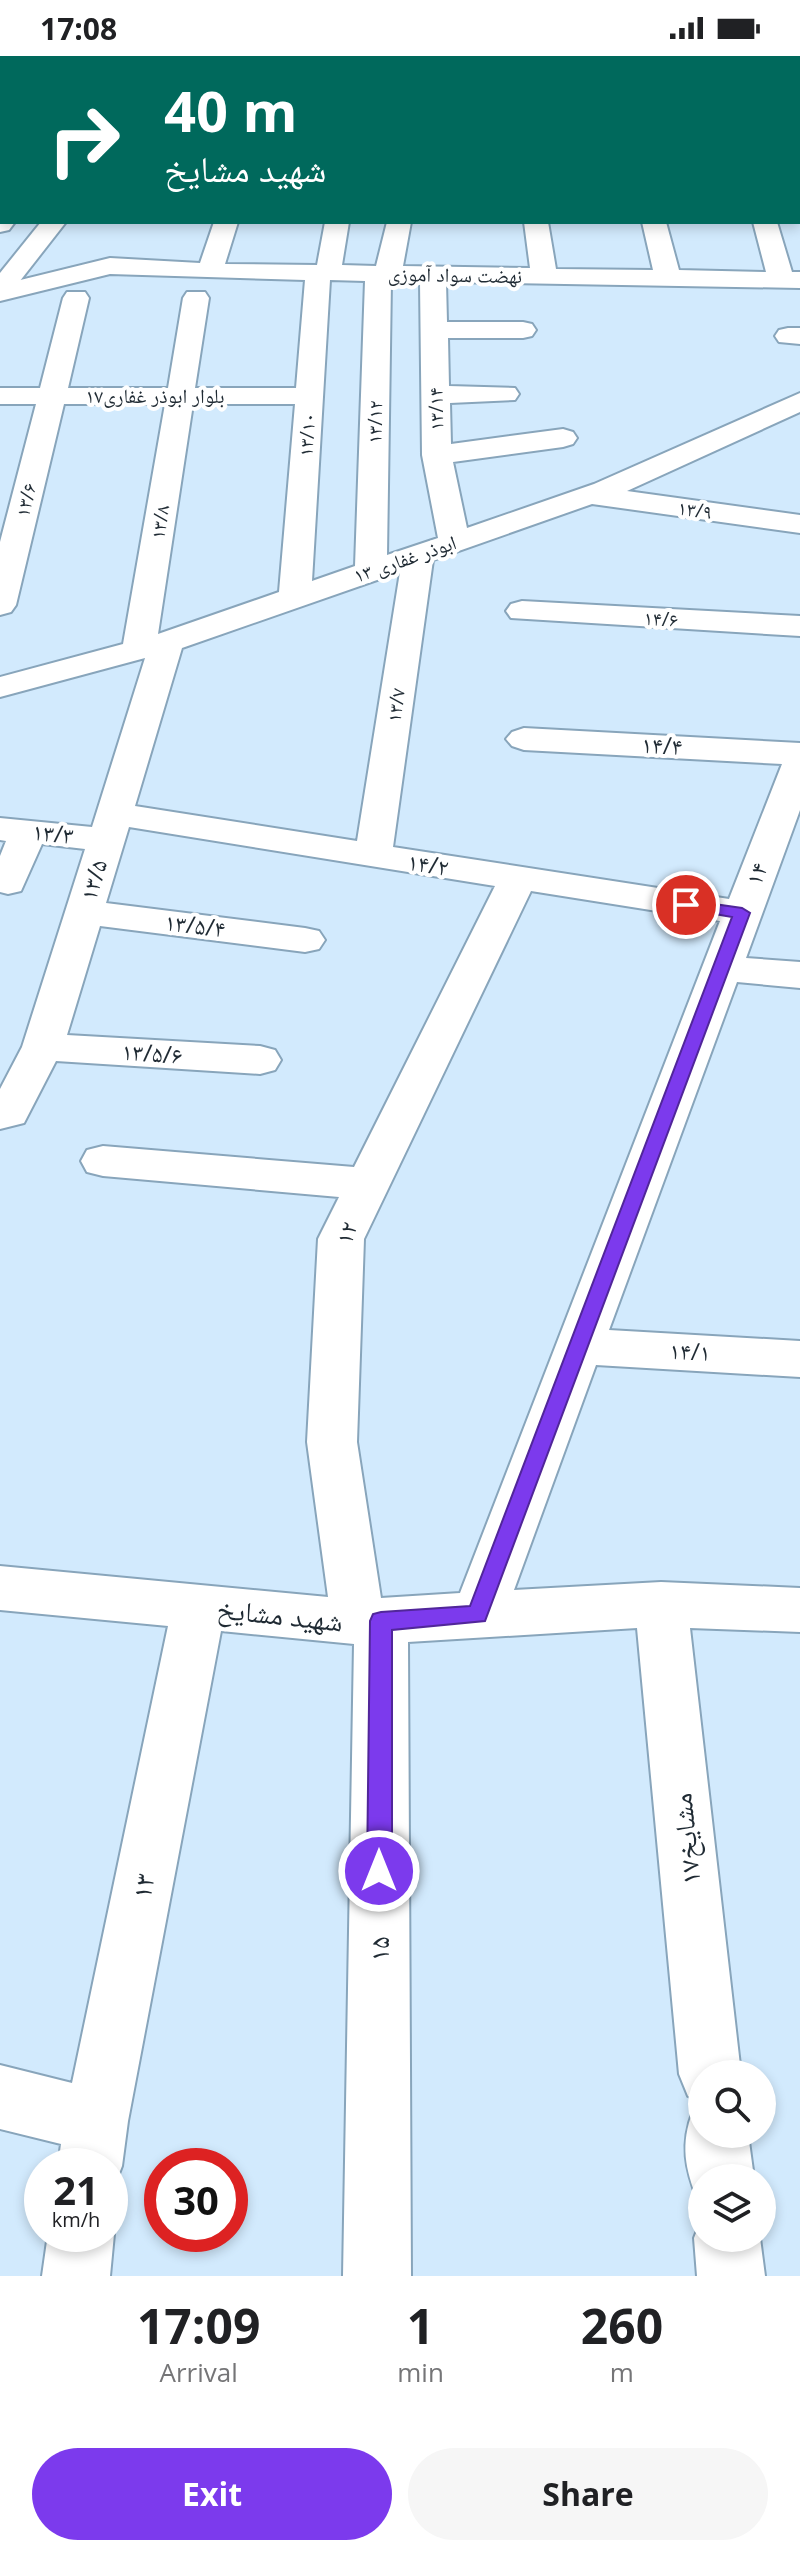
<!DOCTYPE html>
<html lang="en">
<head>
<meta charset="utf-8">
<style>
	:root { --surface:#fff; --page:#f6f6f6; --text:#202124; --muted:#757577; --accent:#7c3aed }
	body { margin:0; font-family:"Open Sans","Noto Naskh Arabic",sans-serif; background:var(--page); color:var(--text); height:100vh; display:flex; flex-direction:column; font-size:30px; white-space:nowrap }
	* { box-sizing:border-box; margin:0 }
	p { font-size:26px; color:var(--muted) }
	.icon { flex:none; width:44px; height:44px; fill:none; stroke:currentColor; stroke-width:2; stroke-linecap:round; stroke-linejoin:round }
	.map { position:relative; height:2220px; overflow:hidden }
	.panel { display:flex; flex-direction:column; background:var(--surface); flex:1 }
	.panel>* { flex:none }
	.top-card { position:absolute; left:0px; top:0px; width:800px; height:168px; box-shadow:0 4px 12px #0003; background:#00695c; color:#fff; overflow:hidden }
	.fabs { position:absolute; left:688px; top:2004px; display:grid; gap:16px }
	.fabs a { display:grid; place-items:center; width:88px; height:88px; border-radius:50%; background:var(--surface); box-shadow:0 4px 12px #0003; font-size:40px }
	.speed { position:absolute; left:24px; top:2092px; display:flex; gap:16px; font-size:40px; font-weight:700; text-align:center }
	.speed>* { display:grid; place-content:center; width:104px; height:104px; border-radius:50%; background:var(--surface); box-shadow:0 4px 12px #0003; line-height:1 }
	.speed small { font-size:20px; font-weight:400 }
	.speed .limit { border:12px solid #d22; background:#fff; color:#111 }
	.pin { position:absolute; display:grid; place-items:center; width:68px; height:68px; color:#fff; margin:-34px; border:4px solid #fff; border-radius:50%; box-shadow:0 2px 8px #0007 }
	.me { position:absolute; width:88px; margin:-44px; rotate:0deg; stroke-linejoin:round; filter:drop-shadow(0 0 6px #0008) }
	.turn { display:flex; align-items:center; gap:28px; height:168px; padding:0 32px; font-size:36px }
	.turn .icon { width:104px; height:104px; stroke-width:2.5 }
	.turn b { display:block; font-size:56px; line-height:68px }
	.eta { display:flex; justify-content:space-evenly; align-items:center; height:136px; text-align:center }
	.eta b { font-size:48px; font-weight:700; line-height:56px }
	.action { display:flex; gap:16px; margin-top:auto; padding:16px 32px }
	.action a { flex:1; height:92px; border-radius:48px; background:var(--accent); color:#fff; font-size:32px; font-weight:700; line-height:92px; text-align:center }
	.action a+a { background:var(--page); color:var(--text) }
	.status { display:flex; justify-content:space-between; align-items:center; height:56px; padding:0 40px; background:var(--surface); direction:ltr }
	.status svg { height:22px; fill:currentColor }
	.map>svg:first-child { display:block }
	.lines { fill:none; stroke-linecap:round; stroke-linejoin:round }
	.minor-casing { stroke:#88a5bb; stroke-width:4 }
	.major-casing { stroke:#88a5bb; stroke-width:4 }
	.minor { fill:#fff; fill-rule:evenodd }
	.major { fill:#fff; fill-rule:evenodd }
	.route { fill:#7c3aed; stroke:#51269a; stroke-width:2 }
	.labels { text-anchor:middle; stroke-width:8; stroke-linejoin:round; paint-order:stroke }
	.far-street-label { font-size:20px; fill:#1f2a33; stroke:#fff }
	.street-label { font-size:24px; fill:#1f2a33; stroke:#fff }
	.near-street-label { font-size:28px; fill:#1f2a33; stroke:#fff }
</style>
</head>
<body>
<div class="status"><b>17:08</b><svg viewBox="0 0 49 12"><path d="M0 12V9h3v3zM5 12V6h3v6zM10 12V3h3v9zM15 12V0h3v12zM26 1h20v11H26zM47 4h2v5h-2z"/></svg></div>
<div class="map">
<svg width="800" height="2220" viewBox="0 0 800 2220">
	<rect width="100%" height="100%" fill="#d2eafd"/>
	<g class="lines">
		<g class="minor-casing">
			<g id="minor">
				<rect x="498" y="0" width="20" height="2"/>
				<rect x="680" y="0" width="20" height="2"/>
				<rect x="0" y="18" width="2" height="12"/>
				<rect x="798" y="33" width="2" height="14"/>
				<rect x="798" y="74" width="2" height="14"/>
				<rect x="798" y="109" width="2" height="14"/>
				<path d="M214,166H238L225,208L317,209L325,166H349L342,209L376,210L387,166H411L403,210L530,212L524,166H548L556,213L653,214L642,166H666L679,214L766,216L753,166H777L792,216H800V232L446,226L447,266H523L532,268L536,274L532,280L523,282H448L449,330L515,332L519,338L515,344L450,347L451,388L563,373L573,376L577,382L573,388L563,391L453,406L467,472L594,428L800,337V356L627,435L800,459V477L592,448L433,504L393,791L729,843L782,708L524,694L512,690L506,683L512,676L524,672L800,687V754L746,902L800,906V932L737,926L609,1274L800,1285V1321L596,1309L514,1534L661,1526L800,1532V1576L690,1572L741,2018H702V2046L688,2040L679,2018L637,1572L408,1586L411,2220H343L354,1588L221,1575L128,2065L122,2110L113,2133L110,2134V2110H58L61,2088L0,2073V2009L72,2027L168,1570L0,1554V1510L328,1541L307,1386L318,1183L339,1141L103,1120L87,1116L81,1105L87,1094L103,1090L354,1111L495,830L129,771L106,847L305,872L319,875L325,884L319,893L305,896L100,870L67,979L260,990L275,994L281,1004L275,1014L260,1018L56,1005L24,1067L0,1073V1033L22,991L85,793L42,788L21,835L8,838L0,836V800L6,785L0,784V762L92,771L145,602L0,641V621L123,588L165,348H64L16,549L11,556L0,559V486L36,348H0V332H40L63,242L67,236H85L89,242L68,332H168L183,242L187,236H205L209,242L195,332H296L305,224L110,218L0,245V229L110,202L200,207ZM330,224L365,225L355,510L312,525ZM391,225L420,226L422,399L438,482L387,499ZM193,348H295L279,536L158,578ZM400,516L357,785L135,750L182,592ZM531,835L720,865L460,1537L381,1542L357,1386L364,1183Z"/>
				<polygon points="788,272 800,272 800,288 779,286 775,280 779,274"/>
				<polygon points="522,545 800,560 800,580 511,562 506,555 511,548"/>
				<path d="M702,2052V2078H748L754,2122H702V2147L698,2145C685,2113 680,2088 693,2055Z"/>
				<polygon points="702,2162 702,2182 760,2182 765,2220 697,2220 694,2182"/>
				<polygon points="110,2168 114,2178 110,2220 42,2220 48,2178 110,2178"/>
			</g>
		</g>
		<g class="major-casing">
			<g id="major">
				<polygon points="0,159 2,166 15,166 9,174 0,176"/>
				<polygon points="41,166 66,166 9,239 0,242 0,217"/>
			</g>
		</g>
		<use href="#minor" class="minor"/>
		<use href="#major" class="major"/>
	</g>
	<polygon class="route" points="686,844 742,852 750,857 485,1565 392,1574 392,1815 388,1823 379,1826 371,1823 367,1815 370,1565 373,1558 381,1556 470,1550 732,861 680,852 678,849"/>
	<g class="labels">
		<g class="far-street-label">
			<text transform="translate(455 219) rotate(1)" y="7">نهضت سواد آموزی</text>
			<text x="155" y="347">بلوار ابوذر غفاری۱۷</text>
			<text transform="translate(436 353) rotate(-91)" y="7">۱۳/۱۴</text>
			<text transform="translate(375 366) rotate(-89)" y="7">۱۳/۱۲</text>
			<text transform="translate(307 379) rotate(-86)" y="7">۱۳/۱۰</text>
			<text transform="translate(26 444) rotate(-76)" y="7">۱۳/۶</text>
			<text transform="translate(695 454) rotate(8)" y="7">۱۳/۹</text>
			<text transform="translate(160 466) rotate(-81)" y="7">۱۳/۸</text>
			<text transform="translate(405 503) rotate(-19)" y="7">۱۳ ابوذر غفاری</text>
			<text transform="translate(661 563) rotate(3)" y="7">۱۴/۶</text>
			<text transform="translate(396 649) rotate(-82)" y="7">۱۳/۷</text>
		</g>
		<g class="street-label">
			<text transform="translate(662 690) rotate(3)" y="8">۱۴/۴</text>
			<text transform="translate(53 778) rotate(6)" y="8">۱۳/۳</text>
			<text transform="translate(428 809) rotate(9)" y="8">۱۴/۲</text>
			<text transform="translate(757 818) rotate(-69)" y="8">۱۴</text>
			<text transform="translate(94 824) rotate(-73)" y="8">۱۳/۵</text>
			<text transform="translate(195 870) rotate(7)" y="8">۱۳/۵/۴</text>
			<text transform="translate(152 998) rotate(4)" y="8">۱۳/۵/۶</text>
			<text transform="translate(347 1177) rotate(-72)" y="8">۱۲</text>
			<text transform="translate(690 1296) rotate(3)" y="8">۱۴/۱</text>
		</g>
		<g class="near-street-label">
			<text transform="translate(280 1559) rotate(6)" y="10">شهید مشایخ</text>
			<text transform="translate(686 1783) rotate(-96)" y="10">۱۷مشایخ</text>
			<text transform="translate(143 1830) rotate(-79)" y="10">۱۳</text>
			<text transform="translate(379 1893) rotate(-90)" y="10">۱۵</text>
		</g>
	</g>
</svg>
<div class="fabs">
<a><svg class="icon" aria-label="search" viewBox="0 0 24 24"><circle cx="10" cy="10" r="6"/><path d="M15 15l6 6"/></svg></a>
<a><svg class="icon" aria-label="layers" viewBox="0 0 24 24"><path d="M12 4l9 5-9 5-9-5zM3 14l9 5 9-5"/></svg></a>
</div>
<div class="speed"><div>21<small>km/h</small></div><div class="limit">30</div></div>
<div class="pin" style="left:686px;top:849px;background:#d93025"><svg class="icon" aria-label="arrive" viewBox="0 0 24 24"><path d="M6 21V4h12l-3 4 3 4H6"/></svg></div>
<svg class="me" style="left:379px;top:1815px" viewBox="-20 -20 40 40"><circle r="17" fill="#7c3aed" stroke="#fff" stroke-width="3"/><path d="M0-11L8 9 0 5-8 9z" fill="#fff"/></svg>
<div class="top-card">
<div class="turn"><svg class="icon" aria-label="right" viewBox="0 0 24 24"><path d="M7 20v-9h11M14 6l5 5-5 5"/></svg><div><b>40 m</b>شهید مشایخ</div></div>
</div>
</div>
<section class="panel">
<div class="eta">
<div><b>17:09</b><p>Arrival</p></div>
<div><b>1</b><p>min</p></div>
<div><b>260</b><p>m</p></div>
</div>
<div class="action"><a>Exit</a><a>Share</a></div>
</section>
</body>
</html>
